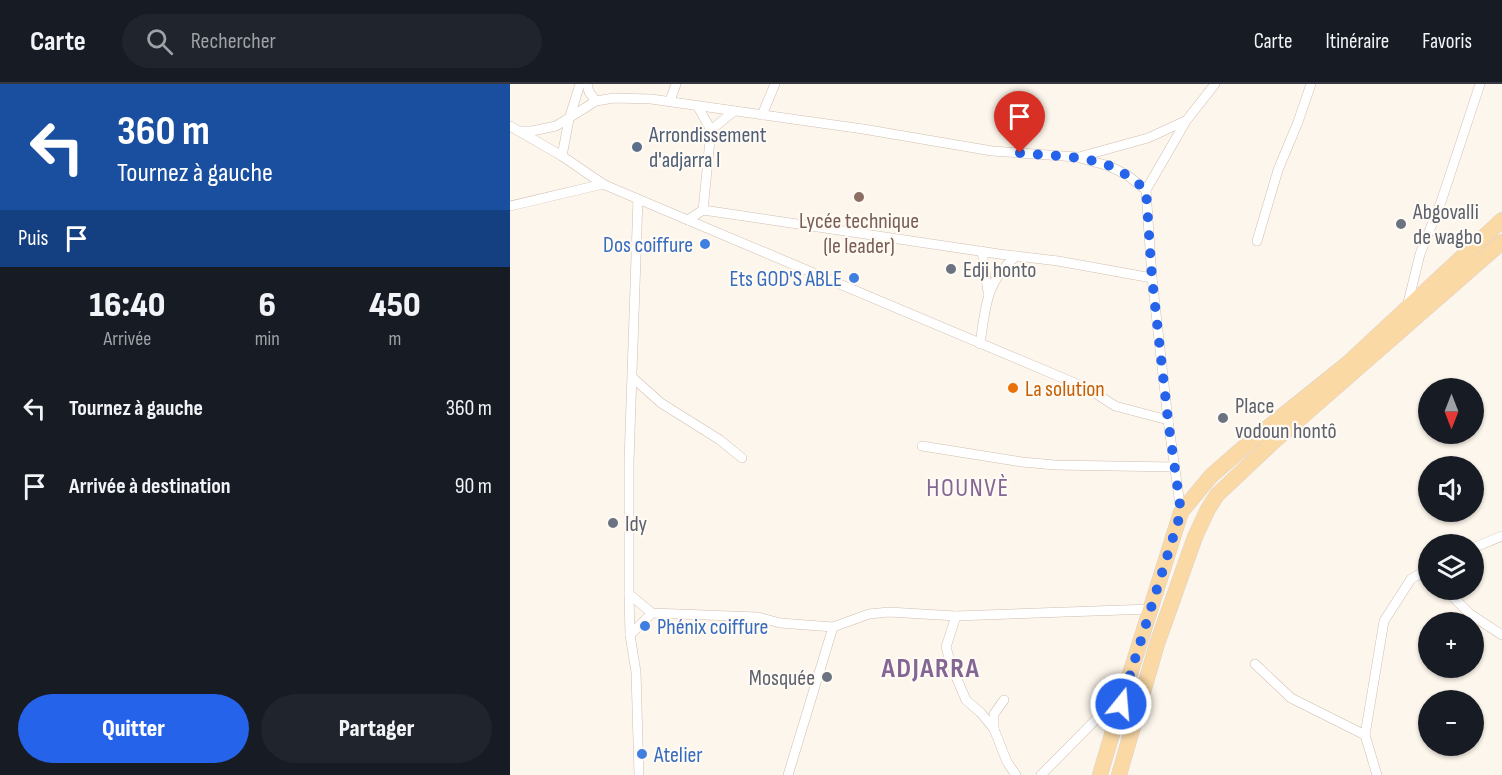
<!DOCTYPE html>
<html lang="fr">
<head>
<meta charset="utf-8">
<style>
	:root { --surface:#171b24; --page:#20242c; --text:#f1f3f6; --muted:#9ea1a6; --line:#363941; --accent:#2563eb }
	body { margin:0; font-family:"Sofia Sans Condensed",sans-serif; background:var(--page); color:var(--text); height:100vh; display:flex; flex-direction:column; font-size:22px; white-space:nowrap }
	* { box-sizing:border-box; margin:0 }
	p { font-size:20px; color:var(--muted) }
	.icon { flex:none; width:33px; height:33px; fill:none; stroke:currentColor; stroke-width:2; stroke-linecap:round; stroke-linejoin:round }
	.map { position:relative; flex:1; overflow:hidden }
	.sheet { display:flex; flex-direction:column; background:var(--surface); width:510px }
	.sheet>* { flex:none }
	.top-card { background:#1a4fa0; color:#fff; overflow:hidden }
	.needle { width:39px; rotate:180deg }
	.tools { position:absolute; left:908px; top:294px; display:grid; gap:12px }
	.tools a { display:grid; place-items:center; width:66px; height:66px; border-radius:50%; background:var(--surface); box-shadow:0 2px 4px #0004; font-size:30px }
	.pin { position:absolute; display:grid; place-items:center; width:51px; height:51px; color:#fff; margin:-62px -26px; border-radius:50% 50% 50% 0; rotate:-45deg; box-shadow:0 0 6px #0007 }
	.pin .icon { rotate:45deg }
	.me { position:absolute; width:66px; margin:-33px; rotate:17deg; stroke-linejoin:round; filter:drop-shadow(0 0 4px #0008) }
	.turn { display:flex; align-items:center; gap:21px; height:126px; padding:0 18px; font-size:27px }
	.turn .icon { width:78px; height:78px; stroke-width:2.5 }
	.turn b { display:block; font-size:42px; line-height:51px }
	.then { display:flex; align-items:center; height:57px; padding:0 18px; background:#0003; gap:12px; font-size:22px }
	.eta { display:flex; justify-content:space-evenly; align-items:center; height:102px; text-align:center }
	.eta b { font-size:36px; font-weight:800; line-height:42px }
	.action { display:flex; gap:12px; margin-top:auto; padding:12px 18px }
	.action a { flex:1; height:69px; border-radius:36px; background:var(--accent); color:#fff; font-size:24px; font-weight:800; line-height:69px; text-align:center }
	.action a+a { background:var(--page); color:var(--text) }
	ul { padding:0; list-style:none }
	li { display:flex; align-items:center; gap:18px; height:78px; padding:0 18px }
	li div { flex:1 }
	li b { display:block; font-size:22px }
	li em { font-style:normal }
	header { display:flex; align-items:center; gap:36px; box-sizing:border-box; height:84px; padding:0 30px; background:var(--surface); border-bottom:2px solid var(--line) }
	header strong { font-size:28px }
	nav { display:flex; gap:33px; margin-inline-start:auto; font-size:21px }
	.search { width:420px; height:54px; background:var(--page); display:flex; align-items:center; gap:15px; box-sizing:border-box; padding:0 21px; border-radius:33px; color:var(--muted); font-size:22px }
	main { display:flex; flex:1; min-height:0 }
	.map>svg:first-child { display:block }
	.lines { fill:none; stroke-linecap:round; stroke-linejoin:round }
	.minor-casing { stroke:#d1beb0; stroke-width:10 }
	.primary-casing { stroke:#dad1cd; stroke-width:16 }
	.minor { stroke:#fff; stroke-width:9 }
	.primary { stroke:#fbd9a5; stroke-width:15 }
	.route { stroke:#2563eb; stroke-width:10; stroke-dasharray:0 18 }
	.service-dot { fill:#5c6f8a; stroke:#fffaf3; stroke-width:2 }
	.education-dot { fill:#8d6e63; stroke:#fffaf3; stroke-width:2 }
	.worship-dot { fill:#6b7280; stroke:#fffaf3; stroke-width:2 }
	.shop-dot { fill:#3f7fe0; stroke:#fffaf3; stroke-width:2 }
	.food-dot { fill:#e8710a; stroke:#fffaf3; stroke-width:2 }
	.labels { text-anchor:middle; stroke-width:4.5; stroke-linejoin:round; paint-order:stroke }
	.service-label { font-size:22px; fill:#4e5e75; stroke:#fffaf3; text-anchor:start }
	.worship-label { font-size:22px; fill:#5b616d; stroke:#fffaf3; text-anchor:start }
	.education-label { font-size:22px; fill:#785e54; stroke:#fffaf3 }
	.shop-label { font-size:22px; fill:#366cbe; stroke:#fffaf3; text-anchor:end }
	.food-label { font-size:22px; fill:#c56008; stroke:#fffaf3; text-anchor:start }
	.quarter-label { font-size:26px; letter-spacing:1.5px; fill:#846695; stroke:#fffaf3 }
	.district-label { font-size:28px; font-weight:bold; letter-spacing:1.5px; fill:#846695; stroke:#fffaf3 }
</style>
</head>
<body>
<header>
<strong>Carte</strong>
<div class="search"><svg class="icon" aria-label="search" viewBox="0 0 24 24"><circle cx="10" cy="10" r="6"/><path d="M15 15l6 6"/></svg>Rechercher</div>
<nav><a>Carte</a><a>Itinéraire</a><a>Favoris</a></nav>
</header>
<main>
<section class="sheet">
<div class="top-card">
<div class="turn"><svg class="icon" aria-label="left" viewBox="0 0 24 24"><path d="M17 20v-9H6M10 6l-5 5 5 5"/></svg><div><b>360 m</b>Tournez à gauche</div></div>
<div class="then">Puis<svg class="icon" aria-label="arrive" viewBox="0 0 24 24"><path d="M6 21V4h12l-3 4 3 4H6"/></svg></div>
</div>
<div class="eta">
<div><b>16:40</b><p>Arrivée</p></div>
<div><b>6</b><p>min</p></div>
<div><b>450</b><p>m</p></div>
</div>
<ul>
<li><svg class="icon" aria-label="left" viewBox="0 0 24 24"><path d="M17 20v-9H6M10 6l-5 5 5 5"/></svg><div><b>Tournez à gauche</b></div><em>360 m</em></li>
<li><svg class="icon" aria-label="arrive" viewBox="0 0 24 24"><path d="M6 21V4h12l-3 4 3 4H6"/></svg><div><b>Arrivée à destination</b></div><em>90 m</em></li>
</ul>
<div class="action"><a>Quitter</a><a>Partager</a></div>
</section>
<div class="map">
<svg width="992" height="691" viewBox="0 0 992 691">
	<rect width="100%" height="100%" fill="#fdf6ec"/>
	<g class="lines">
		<g class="minor-casing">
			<g id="minor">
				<polyline points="77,0 79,8 86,17"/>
				<polyline points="160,17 166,0"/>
				<polyline points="252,31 265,0"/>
				<polyline points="0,42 52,72 93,100 109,107 579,305 605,322 658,336"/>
				<polyline points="201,46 224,27"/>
				<polyline points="8,47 22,47 46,42 86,17 104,14 141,15 353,45 482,67 567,73 599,82 617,91 636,106"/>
				<polyline points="52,72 59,35 70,0"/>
				<polyline points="569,73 638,54 675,37"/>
				<polyline points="128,115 119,377 119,510 120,551 126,588 129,691"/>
				<polyline points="0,122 93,100"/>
				<polyline points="193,126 489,170 548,177 642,194"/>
				<polyline points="178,136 193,126 201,46 188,23"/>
				<polyline points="747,157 768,86 788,38 801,0"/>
				<polyline points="472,167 478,208"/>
				<polyline points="897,223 910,170 931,118 970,0"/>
				<path d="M470,260C476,222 475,199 506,172"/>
				<polyline points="123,294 151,319 210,356 232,374"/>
				<polyline points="412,362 512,378 545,381 664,383"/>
				<polyline points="671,428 658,336 642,194 636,106 676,37 705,0"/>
				<polyline points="963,464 992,452"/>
				<polyline points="936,506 960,530 992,551"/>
				<polyline points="119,510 142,529 248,533 270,539 323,543 359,530 379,528 446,532 641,525"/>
				<polyline points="446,532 436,563 441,581 456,616 471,629 484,645 497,678 506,691"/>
				<polyline points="120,551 142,529"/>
				<polyline points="745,580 781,614 855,651"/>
				<polyline points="484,645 484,630 494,616"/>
				<polyline points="278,691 323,543"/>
				<polyline points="531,691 611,610"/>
				<polyline points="867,691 855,651 874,537 901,495 918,485"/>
			</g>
		</g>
		<g class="primary-casing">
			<g id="primary">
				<polyline points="590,691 615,606 671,428 701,392 741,357 837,280 992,136"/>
				<polyline points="609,691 647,560 669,498 685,453 698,425 707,411 762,359 992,158"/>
			</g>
		</g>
		<use href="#minor" class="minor"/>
		<use href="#primary" class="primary"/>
	</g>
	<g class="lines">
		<path class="route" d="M510,69C540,72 572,71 600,82C614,88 625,97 636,106L642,194L658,336L671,428L611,620"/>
	</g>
	<circle class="service-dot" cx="127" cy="63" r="6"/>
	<circle class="education-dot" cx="349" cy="113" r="6"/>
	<g class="worship-dot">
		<circle cx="891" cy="140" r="6"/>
		<circle cx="441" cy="185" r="6"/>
		<circle cx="713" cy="334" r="6"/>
		<circle cx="103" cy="439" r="6"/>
		<circle cx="317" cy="593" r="6"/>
	</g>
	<g class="shop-dot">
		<circle cx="195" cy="160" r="6"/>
		<circle cx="344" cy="194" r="6"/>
		<circle cx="135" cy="542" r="6"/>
		<circle cx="132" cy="670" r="6"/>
	</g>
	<circle class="food-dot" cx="503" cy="304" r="6"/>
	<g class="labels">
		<g class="service-label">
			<text x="139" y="58">Arrondissement<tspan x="139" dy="25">d'adjarra I</tspan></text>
		</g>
		<g class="worship-label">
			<text x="903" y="135">Abgovalli<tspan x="903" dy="25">de wagbo</tspan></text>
			<text x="453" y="193">Edji honto</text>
			<text x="725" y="329">Place<tspan x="725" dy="25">vodoun hontô</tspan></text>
			<text x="115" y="447">Idy</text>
			<text x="305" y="601" text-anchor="end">Mosquée</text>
		</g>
		<g class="education-label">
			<text x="349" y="144">Lycée technique<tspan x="349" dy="25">(le leader)</tspan></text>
		</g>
		<g class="shop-label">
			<text x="183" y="168">Dos coiffure</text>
			<text x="332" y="202">Ets GOD'S ABLE</text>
			<text x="147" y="550" text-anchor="start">Phénix coiffure</text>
			<text x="144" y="678" text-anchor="start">Atelier</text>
		</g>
		<g class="food-label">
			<text x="515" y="312">La solution</text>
		</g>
		<g class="quarter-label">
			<text x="458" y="412">HOUNVÈ</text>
		</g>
		<g class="district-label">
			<text x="421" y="593">ADJARRA</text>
		</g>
	</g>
</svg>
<div class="tools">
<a><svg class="needle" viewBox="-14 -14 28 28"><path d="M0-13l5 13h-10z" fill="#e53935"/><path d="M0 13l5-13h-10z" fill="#9ea1a6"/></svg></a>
<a><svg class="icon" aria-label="sound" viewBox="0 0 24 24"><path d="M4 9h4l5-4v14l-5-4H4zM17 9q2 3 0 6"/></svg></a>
<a><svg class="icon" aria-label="layers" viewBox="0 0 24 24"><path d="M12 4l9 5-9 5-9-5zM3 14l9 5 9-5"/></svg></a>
<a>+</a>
<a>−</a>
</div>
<div class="pin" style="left:510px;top:69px;background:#d93025"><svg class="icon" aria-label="arrive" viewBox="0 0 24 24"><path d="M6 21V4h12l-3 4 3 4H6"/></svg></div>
<svg class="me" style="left:611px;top:620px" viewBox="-20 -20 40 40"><circle r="17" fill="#2563eb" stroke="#fff" stroke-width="3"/><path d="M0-11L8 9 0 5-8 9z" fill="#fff"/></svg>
</div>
</main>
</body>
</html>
